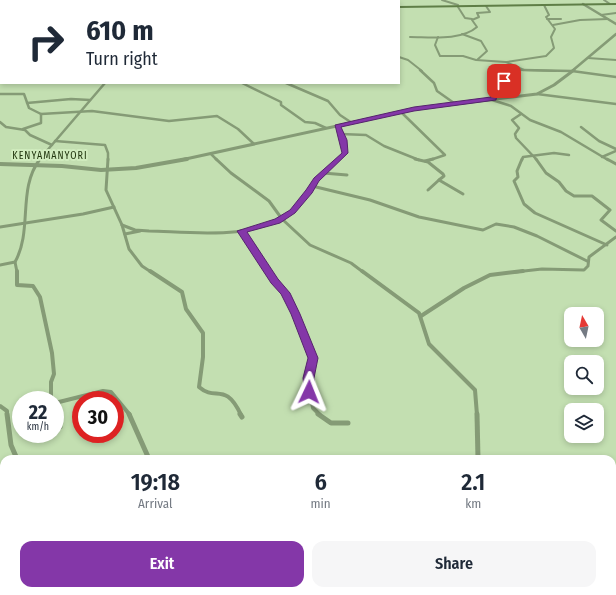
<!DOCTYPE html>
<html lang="en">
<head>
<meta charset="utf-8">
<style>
	:root { --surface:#fff; --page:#f6f6f7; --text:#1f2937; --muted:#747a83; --accent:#8437a8 }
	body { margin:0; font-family:"Fira Sans Condensed",sans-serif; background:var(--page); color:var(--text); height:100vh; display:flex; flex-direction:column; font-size:15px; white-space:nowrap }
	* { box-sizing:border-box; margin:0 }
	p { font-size:13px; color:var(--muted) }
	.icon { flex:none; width:22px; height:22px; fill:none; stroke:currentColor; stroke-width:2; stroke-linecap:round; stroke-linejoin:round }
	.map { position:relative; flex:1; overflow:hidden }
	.side { position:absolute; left:0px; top:455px; width:616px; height:140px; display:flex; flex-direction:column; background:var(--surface); border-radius:12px 12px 0 0; box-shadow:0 2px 6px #0003 }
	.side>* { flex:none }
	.banner { position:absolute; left:0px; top:0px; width:400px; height:84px; box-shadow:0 2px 6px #0003; background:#fff; color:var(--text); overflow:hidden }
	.needle { width:26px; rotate:351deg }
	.controls { position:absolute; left:564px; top:307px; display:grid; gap:8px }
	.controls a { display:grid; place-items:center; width:40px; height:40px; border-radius:8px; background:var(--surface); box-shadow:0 2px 6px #0003; font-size:20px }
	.speed { position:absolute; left:12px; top:391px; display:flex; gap:8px; font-size:20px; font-weight:700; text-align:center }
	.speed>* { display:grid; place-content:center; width:52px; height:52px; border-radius:50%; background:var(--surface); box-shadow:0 2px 6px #0003; line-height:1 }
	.speed small { font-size:10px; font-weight:400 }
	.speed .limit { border:6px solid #d22; background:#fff; color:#111 }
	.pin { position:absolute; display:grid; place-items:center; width:34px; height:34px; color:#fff; margin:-17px; border-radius:8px; box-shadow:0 2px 6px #0006 }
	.me { position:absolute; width:44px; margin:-22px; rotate:2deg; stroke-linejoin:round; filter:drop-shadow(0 0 3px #0008) }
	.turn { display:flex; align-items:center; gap:14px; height:84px; padding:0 20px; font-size:18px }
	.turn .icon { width:52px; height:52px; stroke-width:2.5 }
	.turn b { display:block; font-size:28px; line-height:34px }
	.eta { display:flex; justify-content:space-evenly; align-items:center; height:68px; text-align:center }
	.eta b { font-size:24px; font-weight:600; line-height:28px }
	.button { display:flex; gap:8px; margin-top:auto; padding:8px 20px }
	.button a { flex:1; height:46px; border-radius:12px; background:var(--accent); color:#fff; font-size:16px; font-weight:600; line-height:46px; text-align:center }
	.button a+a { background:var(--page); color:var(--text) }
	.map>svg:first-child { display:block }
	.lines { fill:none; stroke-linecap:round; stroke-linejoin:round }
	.minor-far4 { stroke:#859b76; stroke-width:2 }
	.minor-far3 { stroke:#859b76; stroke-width:2.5 }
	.minor-far2 { stroke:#859b76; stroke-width:3 }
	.minor-far1 { stroke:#859b76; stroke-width:4 }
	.minor { stroke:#859b76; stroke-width:5 }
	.tertiary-far2 { stroke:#859b76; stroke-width:2.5 }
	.tertiary-far1 { stroke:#859b76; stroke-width:3 }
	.tertiary { stroke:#859b76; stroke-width:4 }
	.secondary { fill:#5f7e47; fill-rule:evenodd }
	.route { fill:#8437a8; stroke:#56246d }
	.labels { text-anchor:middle; stroke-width:4; stroke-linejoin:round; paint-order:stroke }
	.far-quarter-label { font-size:10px; letter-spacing:1px; fill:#21360e; stroke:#d0ecbe }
</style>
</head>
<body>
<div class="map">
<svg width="616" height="595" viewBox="0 0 616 595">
	<rect width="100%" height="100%" fill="#c3dfb1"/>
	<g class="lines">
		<g class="minor-far4">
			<polyline points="442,0 458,5"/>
			<polyline points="604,0 610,4"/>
			<polyline points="67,1 69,0"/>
			<polyline points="150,1 152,1"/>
			<polyline points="171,1 176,0"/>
			<polyline points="346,1 349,0"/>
			<polyline points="458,7 465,18 472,19"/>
			<polyline points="601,15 616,13"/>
			<polyline points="547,19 561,19"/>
			<polyline points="553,25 580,20 608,19"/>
			<polyline points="462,34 481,41 487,51 477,60"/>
			<path d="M410,37C430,37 461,41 477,27L472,20L479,17L477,13L490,12L486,6"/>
			<polyline points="438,37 435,45 440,56 463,56 476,60 506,62 524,70 556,71"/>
			<polyline points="399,57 408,60 422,71"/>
			<polyline points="588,58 616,60"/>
			<polyline points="507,62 546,56 554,48 551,37 555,29 546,17 549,15 544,5"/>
		</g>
		<g class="minor-far3">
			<polyline points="420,70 434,83 437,91 454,103"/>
			<polyline points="523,70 572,71 616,77"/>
			<polyline points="242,83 281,102 281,105 305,122 315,123 326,128"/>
			<polyline points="286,83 328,101 340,115 352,123"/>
			<polyline points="0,94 24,94 29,108 41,114 92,111 169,121 217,116 238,129 254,144"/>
			<polyline points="537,94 616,104"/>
			<polyline points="494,99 496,93 493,91 497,85 521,70"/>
			<polyline points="492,100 511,106 530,120 561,132 608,160"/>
			<polyline points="27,103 71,99 90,100"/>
			<polyline points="401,112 445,155 430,160"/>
			<polyline points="521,114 512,120 519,128 515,134 516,138 537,160"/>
			<polyline points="0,122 6,127 25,130 30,135 52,145"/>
			<polyline points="337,126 343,140 345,153 338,160"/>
			<polyline points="581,127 599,141 616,149"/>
			<polyline points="23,129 41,123 41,114"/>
			<polyline points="341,134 366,135 384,146 419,160"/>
			<polyline points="55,141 105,145 108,153 108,160"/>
			<polyline points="211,154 217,160"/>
			<polyline points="602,157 616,151"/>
			<polyline points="39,160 105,83"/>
			<polyline points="522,160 523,157 554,153 569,155"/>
		</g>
		<g class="minor-far2">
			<polyline points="108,159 106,190 122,225 129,249 142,266 151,272"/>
			<polyline points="216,159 231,173 269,201 282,219 310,245 351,263 363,272"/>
			<polyline points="415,159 428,162 443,174 444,176 439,180 463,194"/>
			<polyline points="522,159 517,171 518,177 514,181 524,204 535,213 607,245"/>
			<polyline points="536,159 546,173 559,182 566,191 574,196 592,196 610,210 601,220 616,231"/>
			<polyline points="607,159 616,164"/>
			<polyline points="425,161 433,159"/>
			<polyline points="323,173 347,175"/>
			<polyline points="312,186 370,200 419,217 463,226 483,230 496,224 514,227 537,236 587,261"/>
			<polyline points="428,190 439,180"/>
			<path d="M122,225L135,230L149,231C192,232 258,241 292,211C302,202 308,190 316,180C323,172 332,165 339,159"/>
			<polyline points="0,227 83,214 114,207"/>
			<polyline points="241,231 253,246 269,272"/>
			<polyline points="125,234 140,231"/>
			<polyline points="15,262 17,272"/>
			<path d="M0,265L15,262C33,230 17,189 40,159"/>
			<polyline points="515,272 542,269 584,270 588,266 589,257 616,237"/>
		</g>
		<g class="minor-far1">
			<polyline points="17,271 17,285 33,286 40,297 52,353 54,374 51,382 51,400"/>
			<path d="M150,271L182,292L186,309L203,333V357L199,387C216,402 225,381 241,415"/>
			<polyline points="268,271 285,293 313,358 309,385 313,408 320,415"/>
			<polyline points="362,271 419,313 429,344 475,390 477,415"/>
			<polyline points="421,316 464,288 490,275 523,271"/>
			<polyline points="55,403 103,391 111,392 130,415"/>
			<polyline points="0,406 7,411 7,415"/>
			<polyline points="55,413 56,415"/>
		</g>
		<g class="minor">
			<polyline points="7,414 11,445 17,459"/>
			<polyline points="55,414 60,427"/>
			<polyline points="129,414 149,459"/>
			<polyline points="240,414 242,417"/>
			<polyline points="318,414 331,423 348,423"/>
			<polyline points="477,414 478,459"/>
			<polyline points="111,591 111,595"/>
		</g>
		<g class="tertiary-far2">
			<polyline points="6,1 9,0"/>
			<polyline points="583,4 616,24"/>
			<polyline points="572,71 616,34"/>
		</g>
		<polyline class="tertiary-far1" points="181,160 415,109 537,94 554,85 574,70"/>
		<polyline class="tertiary" points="0,164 62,166 101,170 136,168 187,159"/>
		<g class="secondary">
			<polygon points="266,0 269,0 271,1 268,1"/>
			<polygon points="616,3 616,5 399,8 399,6"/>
		</g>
	</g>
	<polygon class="route" points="504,79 506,81 498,87 496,100 414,111 341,127 347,140 348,153 319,181 312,193 295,213 280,223 247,232 278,279 290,293 300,314 318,358 314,378 315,392 313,395 305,395 303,378 308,358 291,314 281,294 271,283 237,231 275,219 290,210 306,190 314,178 342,153 335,125 414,107 491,97 492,87"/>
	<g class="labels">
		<g class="far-quarter-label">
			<text x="50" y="159">KENYAMANYORI</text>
		</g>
	</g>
</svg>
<div class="controls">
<a><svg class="needle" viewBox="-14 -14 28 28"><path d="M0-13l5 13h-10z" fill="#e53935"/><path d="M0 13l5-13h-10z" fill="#747a83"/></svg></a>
<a><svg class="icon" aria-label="search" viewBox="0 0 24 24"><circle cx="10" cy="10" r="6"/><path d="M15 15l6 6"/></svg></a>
<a><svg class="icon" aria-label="layers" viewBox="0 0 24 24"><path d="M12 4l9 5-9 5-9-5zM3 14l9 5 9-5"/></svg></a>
</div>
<div class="speed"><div>22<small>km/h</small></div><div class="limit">30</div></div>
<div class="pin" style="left:504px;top:81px;background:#d93025"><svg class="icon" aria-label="arrive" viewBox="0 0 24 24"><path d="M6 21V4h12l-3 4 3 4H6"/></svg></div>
<svg class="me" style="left:309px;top:392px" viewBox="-20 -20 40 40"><path d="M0-17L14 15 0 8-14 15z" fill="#8437a8" stroke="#fff" stroke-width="4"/></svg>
<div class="banner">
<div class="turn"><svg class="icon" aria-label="right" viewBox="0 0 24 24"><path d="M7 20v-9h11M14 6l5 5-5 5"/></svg><div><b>610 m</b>Turn right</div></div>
</div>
<section class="side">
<div class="eta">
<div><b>19:18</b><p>Arrival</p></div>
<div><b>6</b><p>min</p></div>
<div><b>2.1</b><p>km</p></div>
</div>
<div class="button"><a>Exit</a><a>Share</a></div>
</section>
</div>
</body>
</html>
